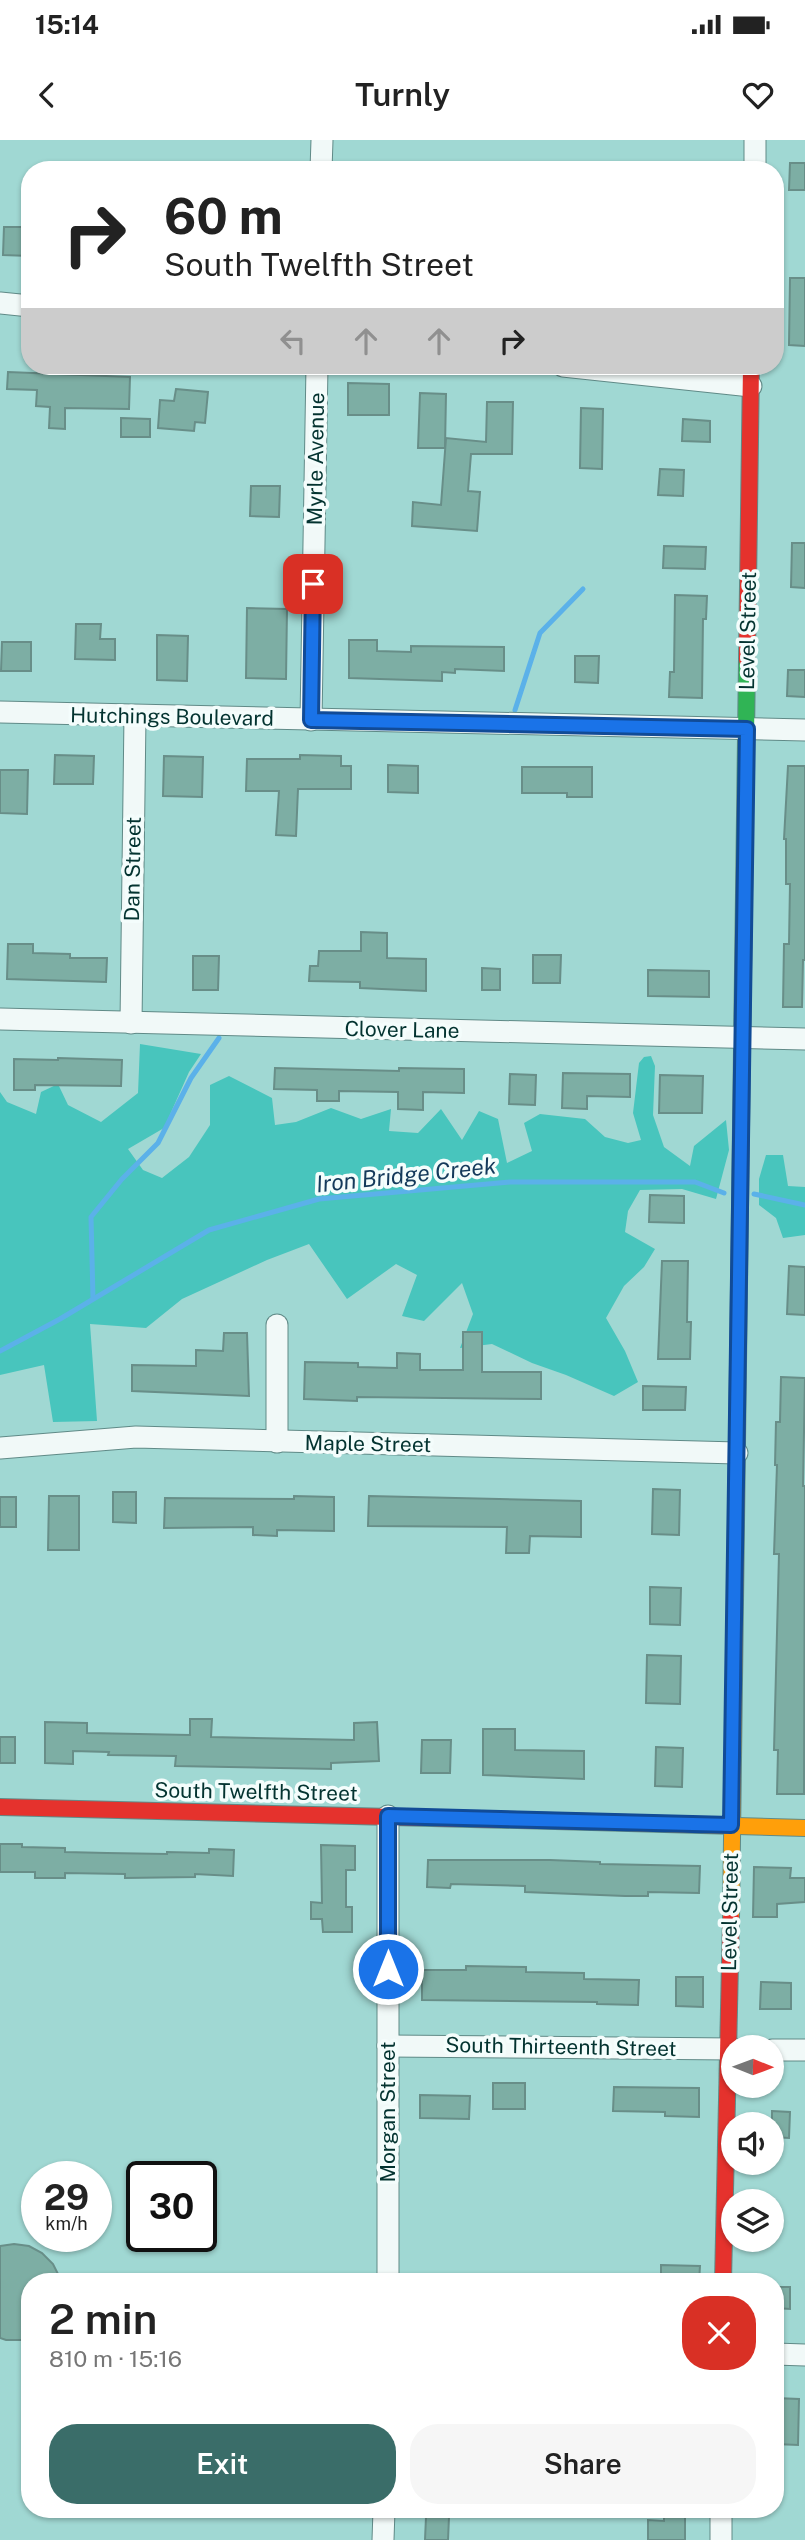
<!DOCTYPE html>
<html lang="en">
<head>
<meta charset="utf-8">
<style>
	:root { --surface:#fff; --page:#f6f6f6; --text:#222; --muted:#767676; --accent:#3a6d69 }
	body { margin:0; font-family:"Public Sans",sans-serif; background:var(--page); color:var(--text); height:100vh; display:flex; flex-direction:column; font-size:26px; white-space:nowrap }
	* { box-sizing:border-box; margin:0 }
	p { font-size:23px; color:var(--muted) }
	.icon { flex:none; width:38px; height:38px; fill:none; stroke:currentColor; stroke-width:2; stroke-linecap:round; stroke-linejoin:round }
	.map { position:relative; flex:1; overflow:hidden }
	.drawer { position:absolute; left:21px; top:2133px; width:763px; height:245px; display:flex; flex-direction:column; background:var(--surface); border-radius:28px; box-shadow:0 2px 5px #0004 }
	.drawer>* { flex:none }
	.hud { position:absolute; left:21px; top:21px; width:763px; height:214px; border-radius:28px; box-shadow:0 2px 5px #0004; background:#fff; color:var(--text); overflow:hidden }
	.needle { width:46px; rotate:91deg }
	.tools { position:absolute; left:721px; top:1895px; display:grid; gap:14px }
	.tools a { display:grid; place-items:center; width:63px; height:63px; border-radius:50%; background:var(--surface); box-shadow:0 2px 5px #0004; font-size:35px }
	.speed { position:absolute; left:21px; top:2021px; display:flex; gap:14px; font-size:35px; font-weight:700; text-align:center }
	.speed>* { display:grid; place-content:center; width:91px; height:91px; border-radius:50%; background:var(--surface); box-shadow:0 2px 5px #0004; line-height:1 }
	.speed small { font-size:18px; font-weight:400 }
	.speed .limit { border:4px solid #111; border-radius:10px; background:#fff; color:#111 }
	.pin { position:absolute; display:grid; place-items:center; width:60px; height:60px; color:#fff; margin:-30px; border-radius:14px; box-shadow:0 4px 10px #0006 }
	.me { position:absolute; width:77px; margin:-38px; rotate:0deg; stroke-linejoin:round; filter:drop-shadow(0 0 5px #0008) }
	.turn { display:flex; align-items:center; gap:24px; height:147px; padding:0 28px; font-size:32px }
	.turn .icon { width:91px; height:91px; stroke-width:2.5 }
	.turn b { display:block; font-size:49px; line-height:60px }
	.lanes { display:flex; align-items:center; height:66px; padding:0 28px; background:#0003; justify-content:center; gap:35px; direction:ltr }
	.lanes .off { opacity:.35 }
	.round { display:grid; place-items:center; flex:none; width:74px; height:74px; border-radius:28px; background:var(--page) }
	.summary { display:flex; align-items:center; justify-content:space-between; height:119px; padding:0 28px }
	h1 { font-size:42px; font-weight:600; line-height:52px }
	.button { display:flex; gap:14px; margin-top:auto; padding:14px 28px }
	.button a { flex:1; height:80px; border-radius:28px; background:var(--accent); color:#fff; font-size:28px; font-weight:600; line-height:80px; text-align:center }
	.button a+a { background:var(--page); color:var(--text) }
	.status { display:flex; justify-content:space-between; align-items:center; height:49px; padding:0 35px; background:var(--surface); direction:ltr }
	.status svg { height:19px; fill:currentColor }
	header { display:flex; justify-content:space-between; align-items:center; height:91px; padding:0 28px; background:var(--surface); font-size:32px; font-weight:600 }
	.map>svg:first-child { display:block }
	.forest { fill:#48c5bd }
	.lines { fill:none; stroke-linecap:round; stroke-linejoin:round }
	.stream { stroke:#5bb1e9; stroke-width:5 }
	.building { fill:#7daea4; stroke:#688e88; stroke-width:2 }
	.street-casing { stroke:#608a87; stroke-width:23 }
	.fast-casing { stroke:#608a87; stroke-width:18 }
	.slow-casing { stroke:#608a87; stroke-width:18 }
	.jam-casing { stroke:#608a87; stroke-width:18 }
	.street { stroke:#f1f9f8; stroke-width:21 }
	.fast { stroke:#30b455; stroke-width:16 }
	.slow { stroke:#ff9f0a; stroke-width:16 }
	.jam { stroke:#e5322d; stroke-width:16 }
	.route-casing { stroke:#114b97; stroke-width:18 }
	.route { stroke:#1a73e8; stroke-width:12 }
	.labels { text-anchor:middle; stroke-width:7; stroke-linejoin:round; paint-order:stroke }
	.street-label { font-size:21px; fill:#033330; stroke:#f4fdfc }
	.water-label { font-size:23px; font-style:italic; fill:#143a5b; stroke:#f4fdfc }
</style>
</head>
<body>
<div class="status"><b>15:14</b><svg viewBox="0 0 49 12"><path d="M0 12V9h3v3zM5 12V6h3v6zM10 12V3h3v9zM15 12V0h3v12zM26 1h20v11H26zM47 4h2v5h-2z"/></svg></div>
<header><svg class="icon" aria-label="back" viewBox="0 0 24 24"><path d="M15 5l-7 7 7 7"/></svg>Turnly<svg class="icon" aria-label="heart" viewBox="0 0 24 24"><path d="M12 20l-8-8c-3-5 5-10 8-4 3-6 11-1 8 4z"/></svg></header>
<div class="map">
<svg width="805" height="2400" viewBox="0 0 805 2400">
	<rect width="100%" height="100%" fill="#a0d8d3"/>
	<g class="forest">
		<polygon points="140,904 201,914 189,932 164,988 128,1009 143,1030 162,1038 189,1017 210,985 210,945 229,936 272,958 275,985 296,982 331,968 361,979 391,969 389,991 418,993 441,969 462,1000 479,971 498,979 507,1023 532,1011 524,983 540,974 585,979 605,997 628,1003 641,1000 633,973 639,923 644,917 651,916 655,926 653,975 664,1007 690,1026 694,1006 726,980 729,1010 716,1059 682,1049 640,1050 628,1071 625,1092 655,1109 644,1127 624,1146 606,1178 625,1211 638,1242 614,1256 566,1235 532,1223 492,1204 460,1208 473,1174 462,1143 424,1181 402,1176 417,1135 396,1124 347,1159 309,1104 267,1120 182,1159 146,1188 90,1184 97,1281 53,1282 44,1225 0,1235 0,952 7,962 36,974 41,952 58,944 68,965 101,982 138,953"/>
		<polygon points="766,1015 783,1015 788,1046 805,1047 805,1095 783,1098 776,1078 759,1065 759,1039"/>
	</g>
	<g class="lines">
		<g class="stream">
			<polyline points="515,570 540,493 583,449"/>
			<polyline points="754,1054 805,1065"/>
			<polyline points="93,1159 91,1077 122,1039 158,1003 191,938 219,898"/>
			<polyline points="0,1211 60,1179 209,1090 319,1059 510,1042 695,1042 724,1053"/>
		</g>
	</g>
	<g class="building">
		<polygon points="790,23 805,23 805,50 789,50"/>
		<polygon points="4,87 30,87 30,116 3,115"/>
		<polygon points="790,138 805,138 805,206 789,205"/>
		<polygon points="8,232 130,237 129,269 65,268 65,289 49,288 50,267 36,266 37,250 7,249"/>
		<polygon points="348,243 389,244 389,275 348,275"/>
		<polygon points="176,249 208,252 205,283 195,282 194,291 158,288 160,260 174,261"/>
		<polygon points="420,253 446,254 445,308 418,308"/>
		<polygon points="487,262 513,262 512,314 471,314 468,351 480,352 477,391 412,386 413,362 441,365 446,298 486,302"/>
		<polygon points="581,268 603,269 602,329 580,328"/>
		<polygon points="121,278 150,279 150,297 121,297"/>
		<polygon points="683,279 710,281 710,302 682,301"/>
		<polygon points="660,329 684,330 683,356 658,355"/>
		<polygon points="251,346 280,346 279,377 250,376"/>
		<polygon points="792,403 805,403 805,448 791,447"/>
		<polygon points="664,406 706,407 705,429 663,428"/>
		<polygon points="675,455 707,456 706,479 703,479 702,558 669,557 670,532 674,532"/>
		<polygon points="247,468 287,469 286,539 246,538"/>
		<polygon points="76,484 101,484 100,499 115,499 115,520 75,519"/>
		<polygon points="157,495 188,496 187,541 157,540"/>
		<polygon points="349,500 377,500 377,511 411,512 411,506 504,507 504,531 455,529 455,533 442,532 442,541 349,538"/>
		<polygon points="2,502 31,502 31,531 1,531"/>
		<polygon points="575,516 599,516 598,543 575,542"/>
		<polygon points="788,530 805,530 805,557 787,556"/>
		<polygon points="55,615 94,616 93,644 54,644"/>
		<polygon points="300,615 341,616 341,626 351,626 351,649 298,649 296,696 276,695 279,651 246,651 247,619 300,619"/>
		<polygon points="164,616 203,617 202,657 163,656"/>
		<polygon points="388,625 418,626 418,653 388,652"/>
		<polygon points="788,626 805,626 805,820 803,820 802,867 783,867 784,804 789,804 790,744 786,744 786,699 784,699"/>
		<polygon points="522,627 592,627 592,657 567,657 567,653 522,653"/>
		<polygon points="0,630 28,630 27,674 0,673"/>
		<polygon points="361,792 387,793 387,818 426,819 426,851 360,848 360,842 309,841 310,826 318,826 319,811 361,811"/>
		<polygon points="8,804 33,804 33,813 70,814 70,818 107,818 106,842 7,839"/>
		<polygon points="533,815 561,815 560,843 533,843"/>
		<polygon points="193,816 219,816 218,850 193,850"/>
		<polygon points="482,828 500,829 500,850 482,850"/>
		<polygon points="648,830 709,831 709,857 648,856"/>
		<polygon points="58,918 122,920 121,946 35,945 35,950 14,950 14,919 58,920"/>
		<polygon points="275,928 399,931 399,928 464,929 464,953 423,952 423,970 398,969 398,952 339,951 339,961 317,961 317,950 274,949"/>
		<polygon points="563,933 630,934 630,957 587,956 587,969 562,968"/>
		<polygon points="510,934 536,935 535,965 509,964"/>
		<polygon points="660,935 703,936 702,973 659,973"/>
		<polygon points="650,1055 684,1056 684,1083 649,1082"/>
		<polygon points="662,1121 688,1121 687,1182 691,1182 690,1219 658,1219"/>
		<polygon points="789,1126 805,1127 805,1175 787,1174"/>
		<polygon points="463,1192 482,1192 482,1232 541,1232 541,1259 357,1257 357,1261 304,1259 305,1222 358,1223 358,1227 397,1228 397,1213 420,1214 420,1230 463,1230"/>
		<polygon points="224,1193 247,1193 249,1256 132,1251 132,1225 196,1226 196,1210 223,1211"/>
		<polygon points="781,1237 805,1238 803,1346 805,1346 804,1654 777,1654 778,1610 774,1610 779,1414 774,1414 777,1325 775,1325 776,1282 780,1282"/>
		<polygon points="643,1246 686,1247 685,1270 643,1270"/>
		<polygon points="653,1349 680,1350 679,1395 652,1394"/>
		<polygon points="113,1352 136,1352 136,1383 113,1382"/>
		<polygon points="49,1356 79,1356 79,1410 48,1410"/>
		<polygon points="294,1356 334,1357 334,1391 277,1390 277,1396 253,1395 253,1387 164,1388 165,1358 294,1359"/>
		<polygon points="369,1356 581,1361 581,1397 530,1396 529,1413 506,1413 507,1387 368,1386"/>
		<rect x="0" y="1357" width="16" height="30"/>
		<polygon points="650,1447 681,1448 680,1485 650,1484"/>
		<polygon points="647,1515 681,1516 680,1564 646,1563"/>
		<polygon points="190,1579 212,1579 211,1597 354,1600 354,1583 377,1582 379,1621 331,1623 331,1629 175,1626 176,1616 108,1615 109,1612 73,1611 73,1624 45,1623 45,1582 87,1583 87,1593 190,1595"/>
		<polygon points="483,1589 515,1589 515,1610 584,1611 584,1639 483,1635"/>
		<rect x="0" y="1597" width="15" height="26"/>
		<polygon points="422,1600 451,1600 450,1633 421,1633"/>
		<polygon points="656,1607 683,1608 682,1647 655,1646"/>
		<polygon points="0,1704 22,1704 22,1707 65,1708 65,1712 107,1713 167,1714 167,1712 209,1713 209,1709 234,1710 233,1736 195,1734 195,1737 125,1738 125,1734 65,1733 65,1738 35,1738 35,1732 0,1732"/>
		<polygon points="321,1705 355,1706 355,1730 346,1730 346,1767 352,1767 352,1792 323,1792 322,1779 311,1779 311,1762 322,1763"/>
		<polygon points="428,1720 550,1720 600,1722 600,1724 700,1726 699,1753 648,1752 648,1756 625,1756 525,1752 525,1746 451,1744 450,1748 427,1747"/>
		<polygon points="754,1727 791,1728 790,1738 805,1738 805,1762 777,1764 777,1777 753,1777"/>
		<polygon points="466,1826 526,1827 526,1832 584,1833 584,1839 639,1840 638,1865 597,1864 597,1862 422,1860 422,1830 466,1830"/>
		<polygon points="676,1837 703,1837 703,1867 676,1866"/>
		<polygon points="761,1842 791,1843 791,1869 760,1869"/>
		<rect x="493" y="1943" width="32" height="26"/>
		<polygon points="614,1947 699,1948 699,1977 665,1976 665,1972 613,1971"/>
		<polygon points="420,1955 470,1956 469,1979 420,1978"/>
		<polygon points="772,1971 790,1972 789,1998 772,1997"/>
		<polygon points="14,2104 29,2106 42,2113 53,2124 62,2142 30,2142 30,2197 23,2200 6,2200 0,2198 0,2106"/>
		<polygon points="661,2125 700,2126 699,2142 661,2142"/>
		<polygon points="775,2147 790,2147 790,2169 775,2168"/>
		<polygon points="775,2258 799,2259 798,2305 775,2304"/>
		<polygon points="664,2370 685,2370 685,2400 648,2400 648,2380 664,2381"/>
		<polygon points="426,2377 449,2377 448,2400 425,2400"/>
	</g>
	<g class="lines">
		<g class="street-casing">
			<g id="street">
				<polyline points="321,30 322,0"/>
				<polyline points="755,30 755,0"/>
				<polyline points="0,163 30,166"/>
				<polyline points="563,226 751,246"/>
				<polyline points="0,572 805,590"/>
				<polyline points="311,580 317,226"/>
				<polyline points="0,879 805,899"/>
				<polyline points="131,883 135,576"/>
				<polyline points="277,1185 277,1302"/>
				<polyline points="0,1308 136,1297 737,1313"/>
				<polyline points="388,1906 733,1909"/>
				<polyline points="772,1910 805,1910"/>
				<polyline points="388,2142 388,1676"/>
				<polyline points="775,2214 805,2215"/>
				<polyline points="383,2400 384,2370"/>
				<polyline points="721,2400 721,2370"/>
			</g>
		</g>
		<g class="fast-casing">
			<polyline id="fast" points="742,909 747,520"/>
		</g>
		<g class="slow-casing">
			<g id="slow">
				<polyline points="592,1682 805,1688"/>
				<polyline points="731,1778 737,1304"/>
			</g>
		</g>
		<g class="jam-casing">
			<g id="jam">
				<polyline points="747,520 751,226"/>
				<polyline points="737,1304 742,909"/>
				<polyline points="0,1667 592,1682"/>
				<polyline points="723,2142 731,1778"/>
			</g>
		</g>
		<use href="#street" class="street"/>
		<use href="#fast" class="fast"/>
		<use href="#slow" class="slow"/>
		<use href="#jam" class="jam"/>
	</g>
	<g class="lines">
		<g class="route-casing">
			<polyline id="route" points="313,444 311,580 747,589 731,1685 388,1676 388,1829"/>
		</g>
		<use href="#route" class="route"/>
	</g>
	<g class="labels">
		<g class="street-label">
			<text transform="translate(316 319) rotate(-89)" y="7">Myrle Avenue</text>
			<text transform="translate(748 491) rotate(-89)" y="7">Level Street</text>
			<text transform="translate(172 577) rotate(1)" y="7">Hutchings Boulevard</text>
			<text transform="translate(133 729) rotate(-89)" y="7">Dan Street</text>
			<text transform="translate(402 890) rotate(1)" y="7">Clover Lane</text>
			<text transform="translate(368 1304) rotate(1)" y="7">Maple Street</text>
			<text transform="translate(256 1652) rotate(1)" y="7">South Twelfth Street</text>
			<text transform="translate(730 1772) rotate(-89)" y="7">Level Street</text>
			<text transform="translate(561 1907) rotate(1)" y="7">South Thirteenth Street</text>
			<text transform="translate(388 1972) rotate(-90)" y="7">Morgan Street</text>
		</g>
		<g class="water-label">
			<text transform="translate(406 1035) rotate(-6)" y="8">Iron Bridge Creek</text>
		</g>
	</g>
</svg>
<div class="tools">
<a><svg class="needle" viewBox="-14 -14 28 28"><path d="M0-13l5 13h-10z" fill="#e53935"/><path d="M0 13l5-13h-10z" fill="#767676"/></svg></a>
<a><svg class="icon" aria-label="sound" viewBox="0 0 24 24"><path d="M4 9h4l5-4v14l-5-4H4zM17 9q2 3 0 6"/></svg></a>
<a><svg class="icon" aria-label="layers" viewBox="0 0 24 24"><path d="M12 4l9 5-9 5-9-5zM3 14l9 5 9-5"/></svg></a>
</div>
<div class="speed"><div>29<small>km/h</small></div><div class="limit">30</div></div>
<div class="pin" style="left:313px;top:444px;background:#d93025"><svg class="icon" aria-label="arrive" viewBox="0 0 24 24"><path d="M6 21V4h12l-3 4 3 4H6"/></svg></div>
<svg class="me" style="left:388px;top:1829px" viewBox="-20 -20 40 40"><circle r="17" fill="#1a73e8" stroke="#fff" stroke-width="3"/><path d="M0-11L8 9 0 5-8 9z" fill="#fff"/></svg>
<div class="hud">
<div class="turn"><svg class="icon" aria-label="right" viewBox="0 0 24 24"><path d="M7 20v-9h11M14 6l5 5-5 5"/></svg><div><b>60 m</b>South Twelfth Street</div></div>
<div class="lanes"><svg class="icon off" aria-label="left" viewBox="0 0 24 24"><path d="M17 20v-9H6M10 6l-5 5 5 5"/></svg><svg class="icon off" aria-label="ahead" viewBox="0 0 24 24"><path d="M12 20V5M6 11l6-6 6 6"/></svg><svg class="icon off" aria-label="ahead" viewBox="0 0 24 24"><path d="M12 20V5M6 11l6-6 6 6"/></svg><svg class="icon" aria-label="right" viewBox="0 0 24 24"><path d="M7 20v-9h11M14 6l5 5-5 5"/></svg></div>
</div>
<section class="drawer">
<div class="summary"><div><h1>2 min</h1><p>810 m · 15:16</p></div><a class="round" style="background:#d93025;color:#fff"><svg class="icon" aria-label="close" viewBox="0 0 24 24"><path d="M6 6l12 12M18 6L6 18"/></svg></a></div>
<div class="button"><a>Exit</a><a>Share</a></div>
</section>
</div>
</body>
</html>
